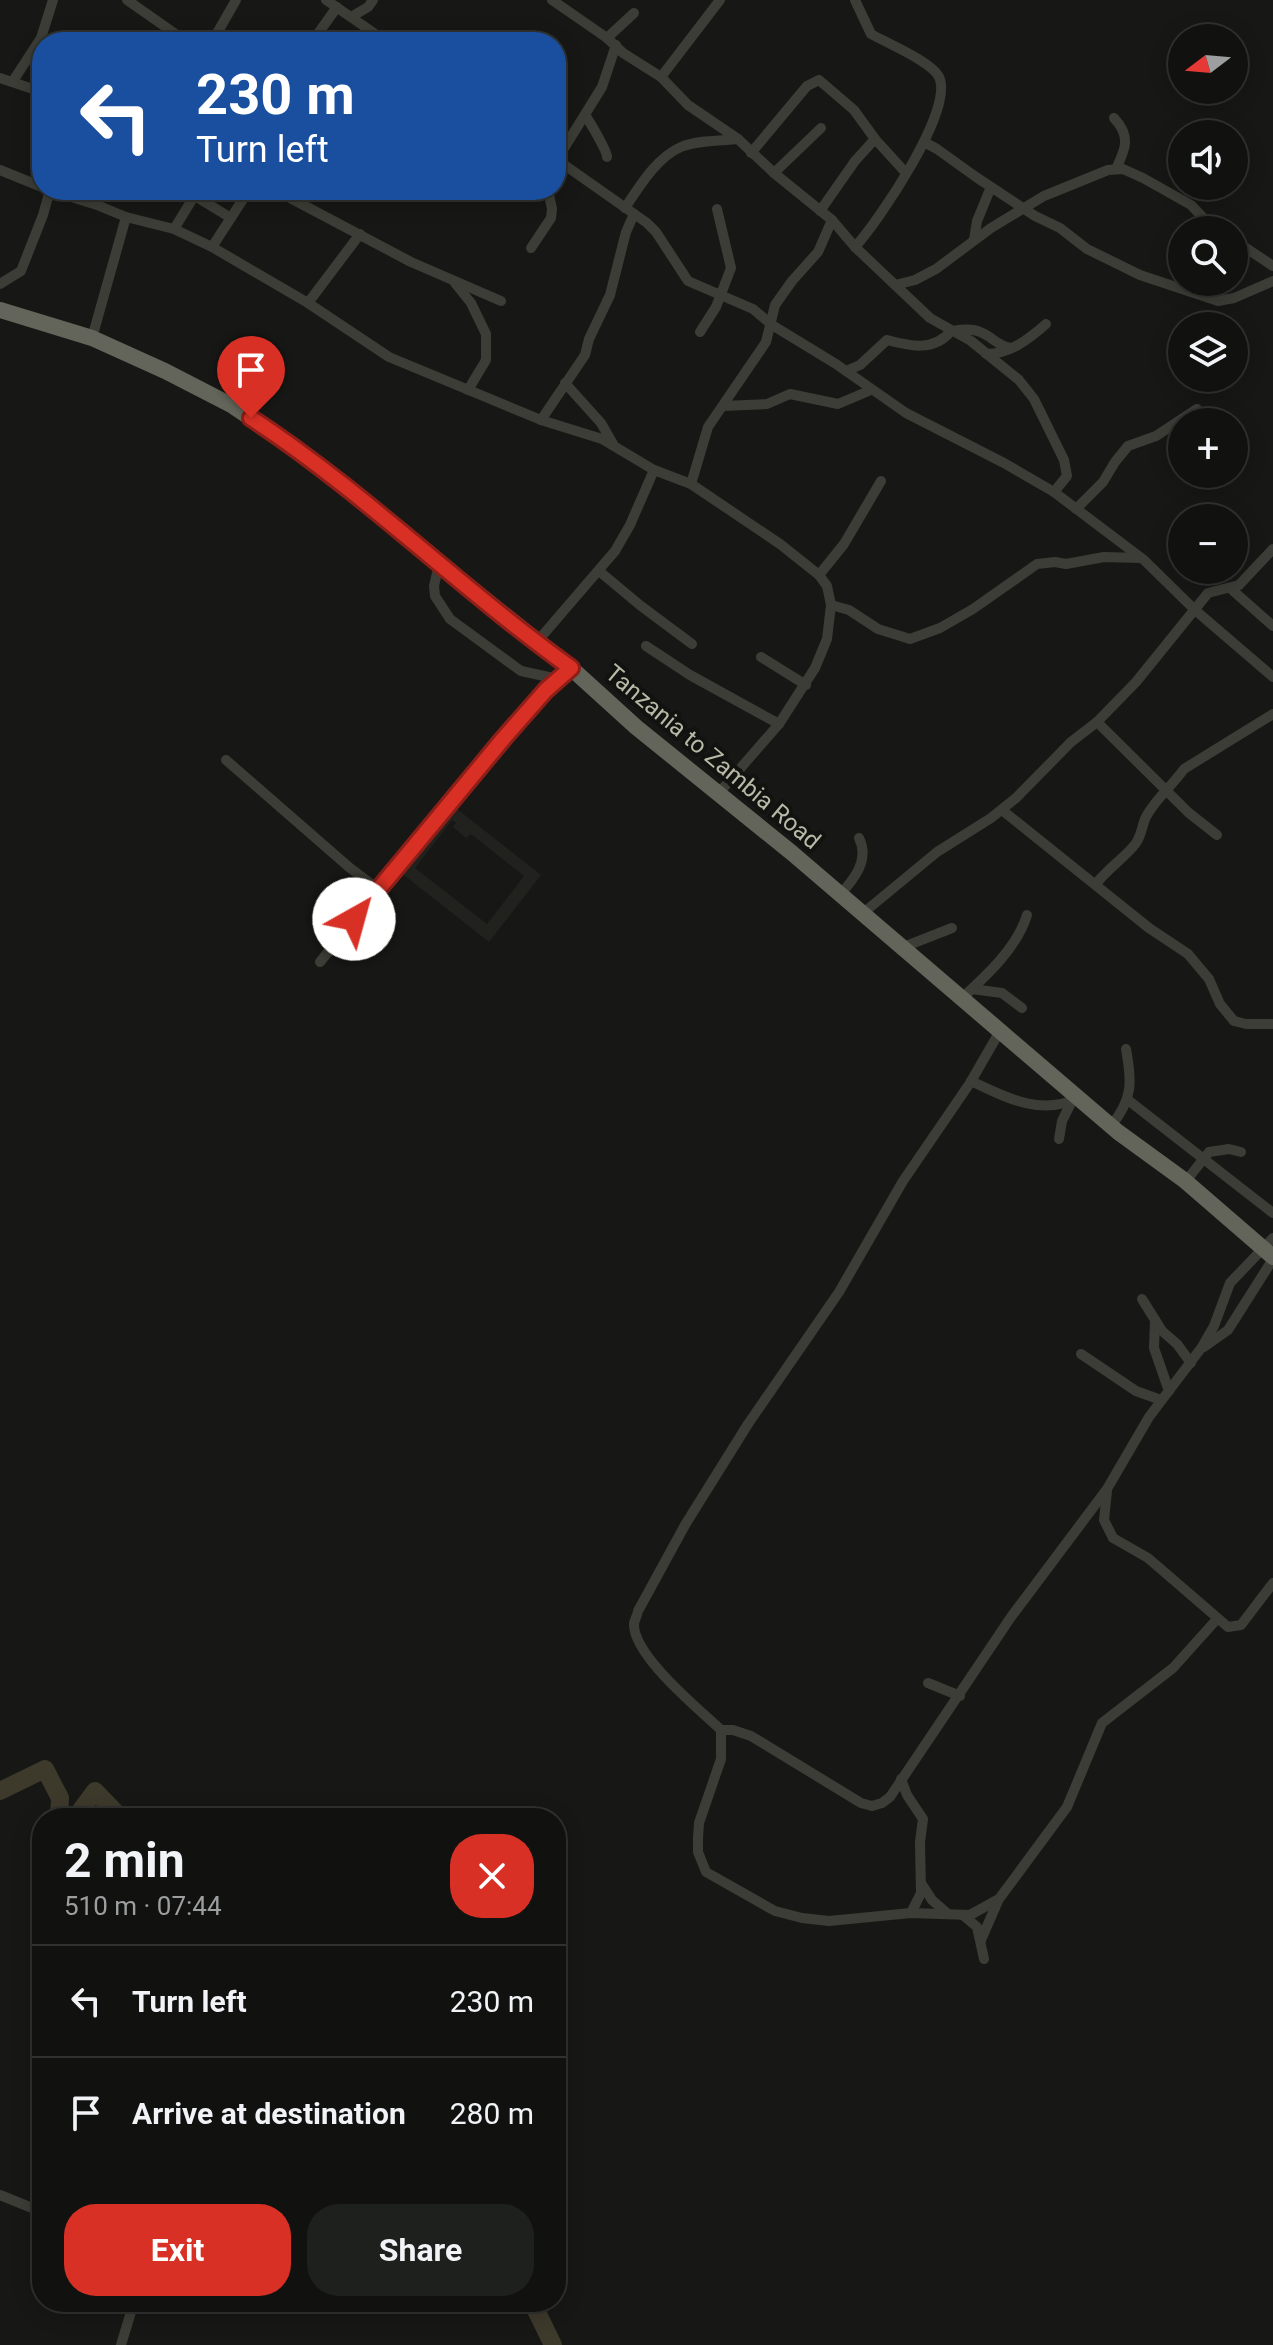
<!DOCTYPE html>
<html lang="en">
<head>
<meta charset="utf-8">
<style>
	:root { --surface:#111210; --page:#1e201e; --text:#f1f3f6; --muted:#9c9e9f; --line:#303230; --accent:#d93025 }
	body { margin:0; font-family:Roboto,sans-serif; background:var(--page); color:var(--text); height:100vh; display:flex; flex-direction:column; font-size:30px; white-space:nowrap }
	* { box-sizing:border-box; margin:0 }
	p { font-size:26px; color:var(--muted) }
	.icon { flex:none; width:44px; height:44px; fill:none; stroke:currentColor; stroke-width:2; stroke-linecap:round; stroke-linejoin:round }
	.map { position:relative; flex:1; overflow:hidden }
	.details { position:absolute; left:32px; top:1808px; width:534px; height:504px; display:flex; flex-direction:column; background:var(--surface); border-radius:32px; box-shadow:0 4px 20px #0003,0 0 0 2px var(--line) }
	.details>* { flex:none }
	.banner { position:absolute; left:32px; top:32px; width:534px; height:168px; border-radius:32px; box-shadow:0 4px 20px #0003,0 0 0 2px var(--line); background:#1a4fa0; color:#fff; overflow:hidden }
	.needle { width:52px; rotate:254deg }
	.controls { position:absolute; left:1168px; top:24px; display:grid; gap:16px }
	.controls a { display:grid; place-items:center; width:80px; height:80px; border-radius:50%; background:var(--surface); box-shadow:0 4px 20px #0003,0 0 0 2px var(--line); font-size:40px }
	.pin { position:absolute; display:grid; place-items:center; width:68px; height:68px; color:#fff; margin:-82px -34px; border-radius:50% 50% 50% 0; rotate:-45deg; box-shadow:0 0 8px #0007 }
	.pin .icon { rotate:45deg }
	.me { position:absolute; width:88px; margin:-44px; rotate:38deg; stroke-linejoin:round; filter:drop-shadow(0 0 6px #0008) }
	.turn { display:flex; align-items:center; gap:28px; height:168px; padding:0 32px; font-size:36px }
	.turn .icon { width:104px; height:104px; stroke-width:2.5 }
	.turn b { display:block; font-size:56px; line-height:68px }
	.round { display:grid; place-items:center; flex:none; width:84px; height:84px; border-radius:32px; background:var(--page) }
	.head { display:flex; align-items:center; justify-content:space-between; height:136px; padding:0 32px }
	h1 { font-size:48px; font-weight:700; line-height:60px }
	.primary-button { display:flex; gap:16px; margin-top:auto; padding:16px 32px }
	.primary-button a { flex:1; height:92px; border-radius:32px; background:var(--accent); color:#fff; font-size:32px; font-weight:700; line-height:92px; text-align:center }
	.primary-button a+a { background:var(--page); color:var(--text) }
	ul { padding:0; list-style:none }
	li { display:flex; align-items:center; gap:24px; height:112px; padding:0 32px; border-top:2px solid var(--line) }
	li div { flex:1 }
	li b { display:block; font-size:30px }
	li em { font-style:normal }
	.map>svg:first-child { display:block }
	.built { fill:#21221e; fill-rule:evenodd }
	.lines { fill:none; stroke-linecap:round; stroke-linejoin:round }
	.river { stroke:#3d392b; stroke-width:18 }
	.minor { stroke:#3c3d36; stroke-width:10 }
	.trunk { stroke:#64655a; stroke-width:16 }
	.route-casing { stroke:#8d1f18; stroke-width:20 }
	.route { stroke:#d93025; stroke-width:14 }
	.labels { text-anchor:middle; stroke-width:8; stroke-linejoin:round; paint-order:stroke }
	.street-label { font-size:24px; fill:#b8b9a6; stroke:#121310 }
</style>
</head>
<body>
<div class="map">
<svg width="1273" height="2345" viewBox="0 0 1273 2345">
	<rect width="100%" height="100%" fill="#171815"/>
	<path class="built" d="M452,805L541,875L489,942L400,872ZM452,820L456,823L453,827L466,838L471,834L524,876L487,924L415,868Z"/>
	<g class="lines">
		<g class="river">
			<polyline points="0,1791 45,1769 60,1798 59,1818"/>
			<polyline points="75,1818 95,1791 121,1818"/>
			<polyline points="527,2302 534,2306 553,2345"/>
		</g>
		<g class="minor">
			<polyline points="127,0 187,42"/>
			<polyline points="326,0 387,42"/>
			<polyline points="552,0 607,38 623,53 661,77 688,105 738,139 774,173 832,220 855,247 930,318 971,341 1019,380 1034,399 1064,460 1067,476 1054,492"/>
			<polyline points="351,17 368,7 373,0"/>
			<polyline points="607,38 634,13"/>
			<polyline points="212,42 236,0"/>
			<polyline points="312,42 337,7"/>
			<polyline points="661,77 720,0"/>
			<polyline points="0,78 42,92"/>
			<polyline points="13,81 41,38 53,0"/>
			<path d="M585,115C590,122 607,151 607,157"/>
			<path d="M1114,118C1131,136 1126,148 1116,169"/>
			<polyline points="924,142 937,149 976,177 1035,216 1060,228 1087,249 1140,275 1218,301 1234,298 1273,281"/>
			<polyline points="751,153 807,86 819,80 854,110 875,139 906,173"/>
			<polyline points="556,159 647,223 656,232 688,281 753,309 772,325 836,364 906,413 1004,463 1054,492 1144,560 1195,610 1273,677"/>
			<polyline points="556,161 602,87 616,45"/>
			<polyline points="0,170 42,187"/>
			<polyline points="774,173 821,128"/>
			<polyline points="49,190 97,205 126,217 174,229 212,247 308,303 389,357 541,420 602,439 654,470 691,484 780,544 819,575 827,586 831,605 827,639 815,668 779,724 718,794"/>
			<polyline points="275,190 411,262 501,301"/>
			<polyline points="195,196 231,218"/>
			<path d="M625,208C639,187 657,157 681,147C698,140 720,141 738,139"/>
			<polyline points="820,211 855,161 875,139"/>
			<polyline points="174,229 198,190"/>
			<polyline points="974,240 977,221 991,187"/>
			<polyline points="1234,240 1273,266"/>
			<polyline points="212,247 249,190"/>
			<path d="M855,247C878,222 955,109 939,77C932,62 887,43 871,34L855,0"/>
			<polyline points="531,248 551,218 552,209 548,190"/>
			<polyline points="455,283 471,303 486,334 486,360 468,390"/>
			<polyline points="0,284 21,271 43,215 50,190"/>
			<polyline points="895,285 915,280 936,269 991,228 1044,196 1108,170 1123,169 1143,178 1191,205 1215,230"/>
			<polyline points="308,303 360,234"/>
			<polyline points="700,332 716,307 731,268 717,209"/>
			<polyline points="92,338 126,217"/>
			<path d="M986,354C1010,354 1029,339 1046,324"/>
			<path d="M846,371L860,365L887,340C909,346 934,352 951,331C960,330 971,328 980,332C992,336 997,346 1011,348"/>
			<polyline points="565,383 601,423 613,444"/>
			<polyline points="723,406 767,404 790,394 838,404 871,390"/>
			<polyline points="541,420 585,355 589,339 610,295 626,232 634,214"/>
			<polyline points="691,484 708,427 766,342 775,305 792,281 818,252 832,220"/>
			<polyline points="1076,509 1103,482 1115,462 1128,446 1156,436 1197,409"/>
			<polyline points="439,564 434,586 435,596 450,619 521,671 558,679"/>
			<polyline points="599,571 641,606 692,644"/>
			<polyline points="819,575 844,544 881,481"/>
			<polyline points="1230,588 1273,626"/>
			<polyline points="831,605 849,610 878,629 910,639 940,628 973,609 1037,564 1055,562 1066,564 1104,557 1140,558"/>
			<polyline points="536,643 615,551 630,525 654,470"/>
			<polyline points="646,646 690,675 779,724"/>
			<polyline points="761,657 806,685"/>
			<polyline points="1097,722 1189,813 1217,835"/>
			<polyline points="226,760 350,868 378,889"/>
			<polyline points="1002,810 1149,928 1188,954 1209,979 1220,1004 1234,1021 1246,1024 1273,1024"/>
			<path d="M1096,884C1107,869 1127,856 1136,843C1141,836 1142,827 1145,819C1153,801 1173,785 1184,769L1273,714"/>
			<path d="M840,895C854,879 870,860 859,838"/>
			<polyline points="862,914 937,852 991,818 1016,798 1071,742 1097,722 1136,682 1208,593 1239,585 1273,549"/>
			<polyline points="901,948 952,928"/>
			<polyline points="320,962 474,772 546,690 571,668"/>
			<polyline points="972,989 1002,993 1022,1008"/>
			<path d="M961,999C986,976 1017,948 1027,915"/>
			<path d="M1000,1031L970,1083L903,1181L839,1292L748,1424L685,1525L638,1611C638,1612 634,1623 634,1623C632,1655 699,1709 721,1730V1759L699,1823L698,1838V1852L706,1872L775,1911L802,1918L829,1921L911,1913L970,1915L999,1899L1067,1807L1102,1723L1173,1668L1217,1619"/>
			<path d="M971,1081C1007,1098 1040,1116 1079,1098"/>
			<polyline points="1128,1100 1273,1213"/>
			<path d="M1111,1126C1133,1099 1132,1082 1126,1049"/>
			<polyline points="1059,1139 1062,1121 1072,1101"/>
			<polyline points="1186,1181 1209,1152 1229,1149 1241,1152"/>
			<polyline points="1142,1299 1162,1331 1177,1344 1191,1363"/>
			<polyline points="1155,1320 1154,1348 1169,1391"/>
			<polyline points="1204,1347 1228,1330 1273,1259"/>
			<polyline points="1081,1354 1136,1391 1161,1400"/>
			<polyline points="1107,1491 1104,1520 1113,1538 1148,1558 1228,1627 1241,1625 1273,1583"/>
			<polyline points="928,1683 960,1696"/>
			<polyline points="721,1730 733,1730 751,1736 861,1803 872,1806 882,1803 890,1797 1011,1617 1107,1489 1149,1417 1202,1347 1214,1326 1230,1283 1273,1238"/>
			<polyline points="901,1779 907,1795 923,1819 920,1842 921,1893 911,1913"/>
			<polyline points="921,1883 932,1900 948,1914"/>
			<polyline points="964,1916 977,1927 984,1959"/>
			<polyline points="981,1940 998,1901"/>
			<polyline points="0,2195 42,2212"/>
			<polyline points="121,2345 134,2302"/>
		</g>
		<polyline class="trunk" points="0,310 92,338 165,371 233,406 301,452 571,668 636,727 792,853 1118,1132 1184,1180 1273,1257"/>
	</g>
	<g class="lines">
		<g class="route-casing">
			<path id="route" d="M251,418C364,492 461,589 571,668L546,690L503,739L354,919"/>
		</g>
		<use href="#route" class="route"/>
	</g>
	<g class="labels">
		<g class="street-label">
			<text transform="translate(713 757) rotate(40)" y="8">Tanzania to Zambia Road</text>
		</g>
	</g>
</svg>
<div class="controls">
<a><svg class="needle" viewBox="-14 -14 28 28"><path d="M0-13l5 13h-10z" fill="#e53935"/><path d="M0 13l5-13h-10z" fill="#9c9e9f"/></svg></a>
<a><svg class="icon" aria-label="sound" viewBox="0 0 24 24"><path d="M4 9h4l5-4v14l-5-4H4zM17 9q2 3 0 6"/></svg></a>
<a><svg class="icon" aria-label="search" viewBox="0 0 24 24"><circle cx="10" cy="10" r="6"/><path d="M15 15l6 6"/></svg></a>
<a><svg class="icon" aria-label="layers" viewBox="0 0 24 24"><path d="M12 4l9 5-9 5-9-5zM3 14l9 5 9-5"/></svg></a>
<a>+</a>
<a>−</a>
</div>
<div class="pin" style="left:251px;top:418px;background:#d93025"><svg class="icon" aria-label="arrive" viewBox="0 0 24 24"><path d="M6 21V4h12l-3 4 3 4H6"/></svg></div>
<svg class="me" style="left:354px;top:919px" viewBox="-20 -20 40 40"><circle r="19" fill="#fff"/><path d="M0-13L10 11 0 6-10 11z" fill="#d93025"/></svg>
<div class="banner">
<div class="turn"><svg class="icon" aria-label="left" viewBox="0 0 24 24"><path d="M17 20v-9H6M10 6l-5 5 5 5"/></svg><div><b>230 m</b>Turn left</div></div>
</div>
<section class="details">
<div class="head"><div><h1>2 min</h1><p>510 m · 07:44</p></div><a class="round" style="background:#d93025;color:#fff"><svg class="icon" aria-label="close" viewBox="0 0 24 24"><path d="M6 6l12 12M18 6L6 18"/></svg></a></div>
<ul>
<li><svg class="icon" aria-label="left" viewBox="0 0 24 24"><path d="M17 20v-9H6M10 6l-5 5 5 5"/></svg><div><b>Turn left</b></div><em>230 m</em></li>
<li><svg class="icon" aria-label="arrive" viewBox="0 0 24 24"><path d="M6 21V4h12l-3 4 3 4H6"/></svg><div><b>Arrive at destination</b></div><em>280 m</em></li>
</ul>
<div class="primary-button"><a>Exit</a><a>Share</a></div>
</section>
</div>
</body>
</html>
